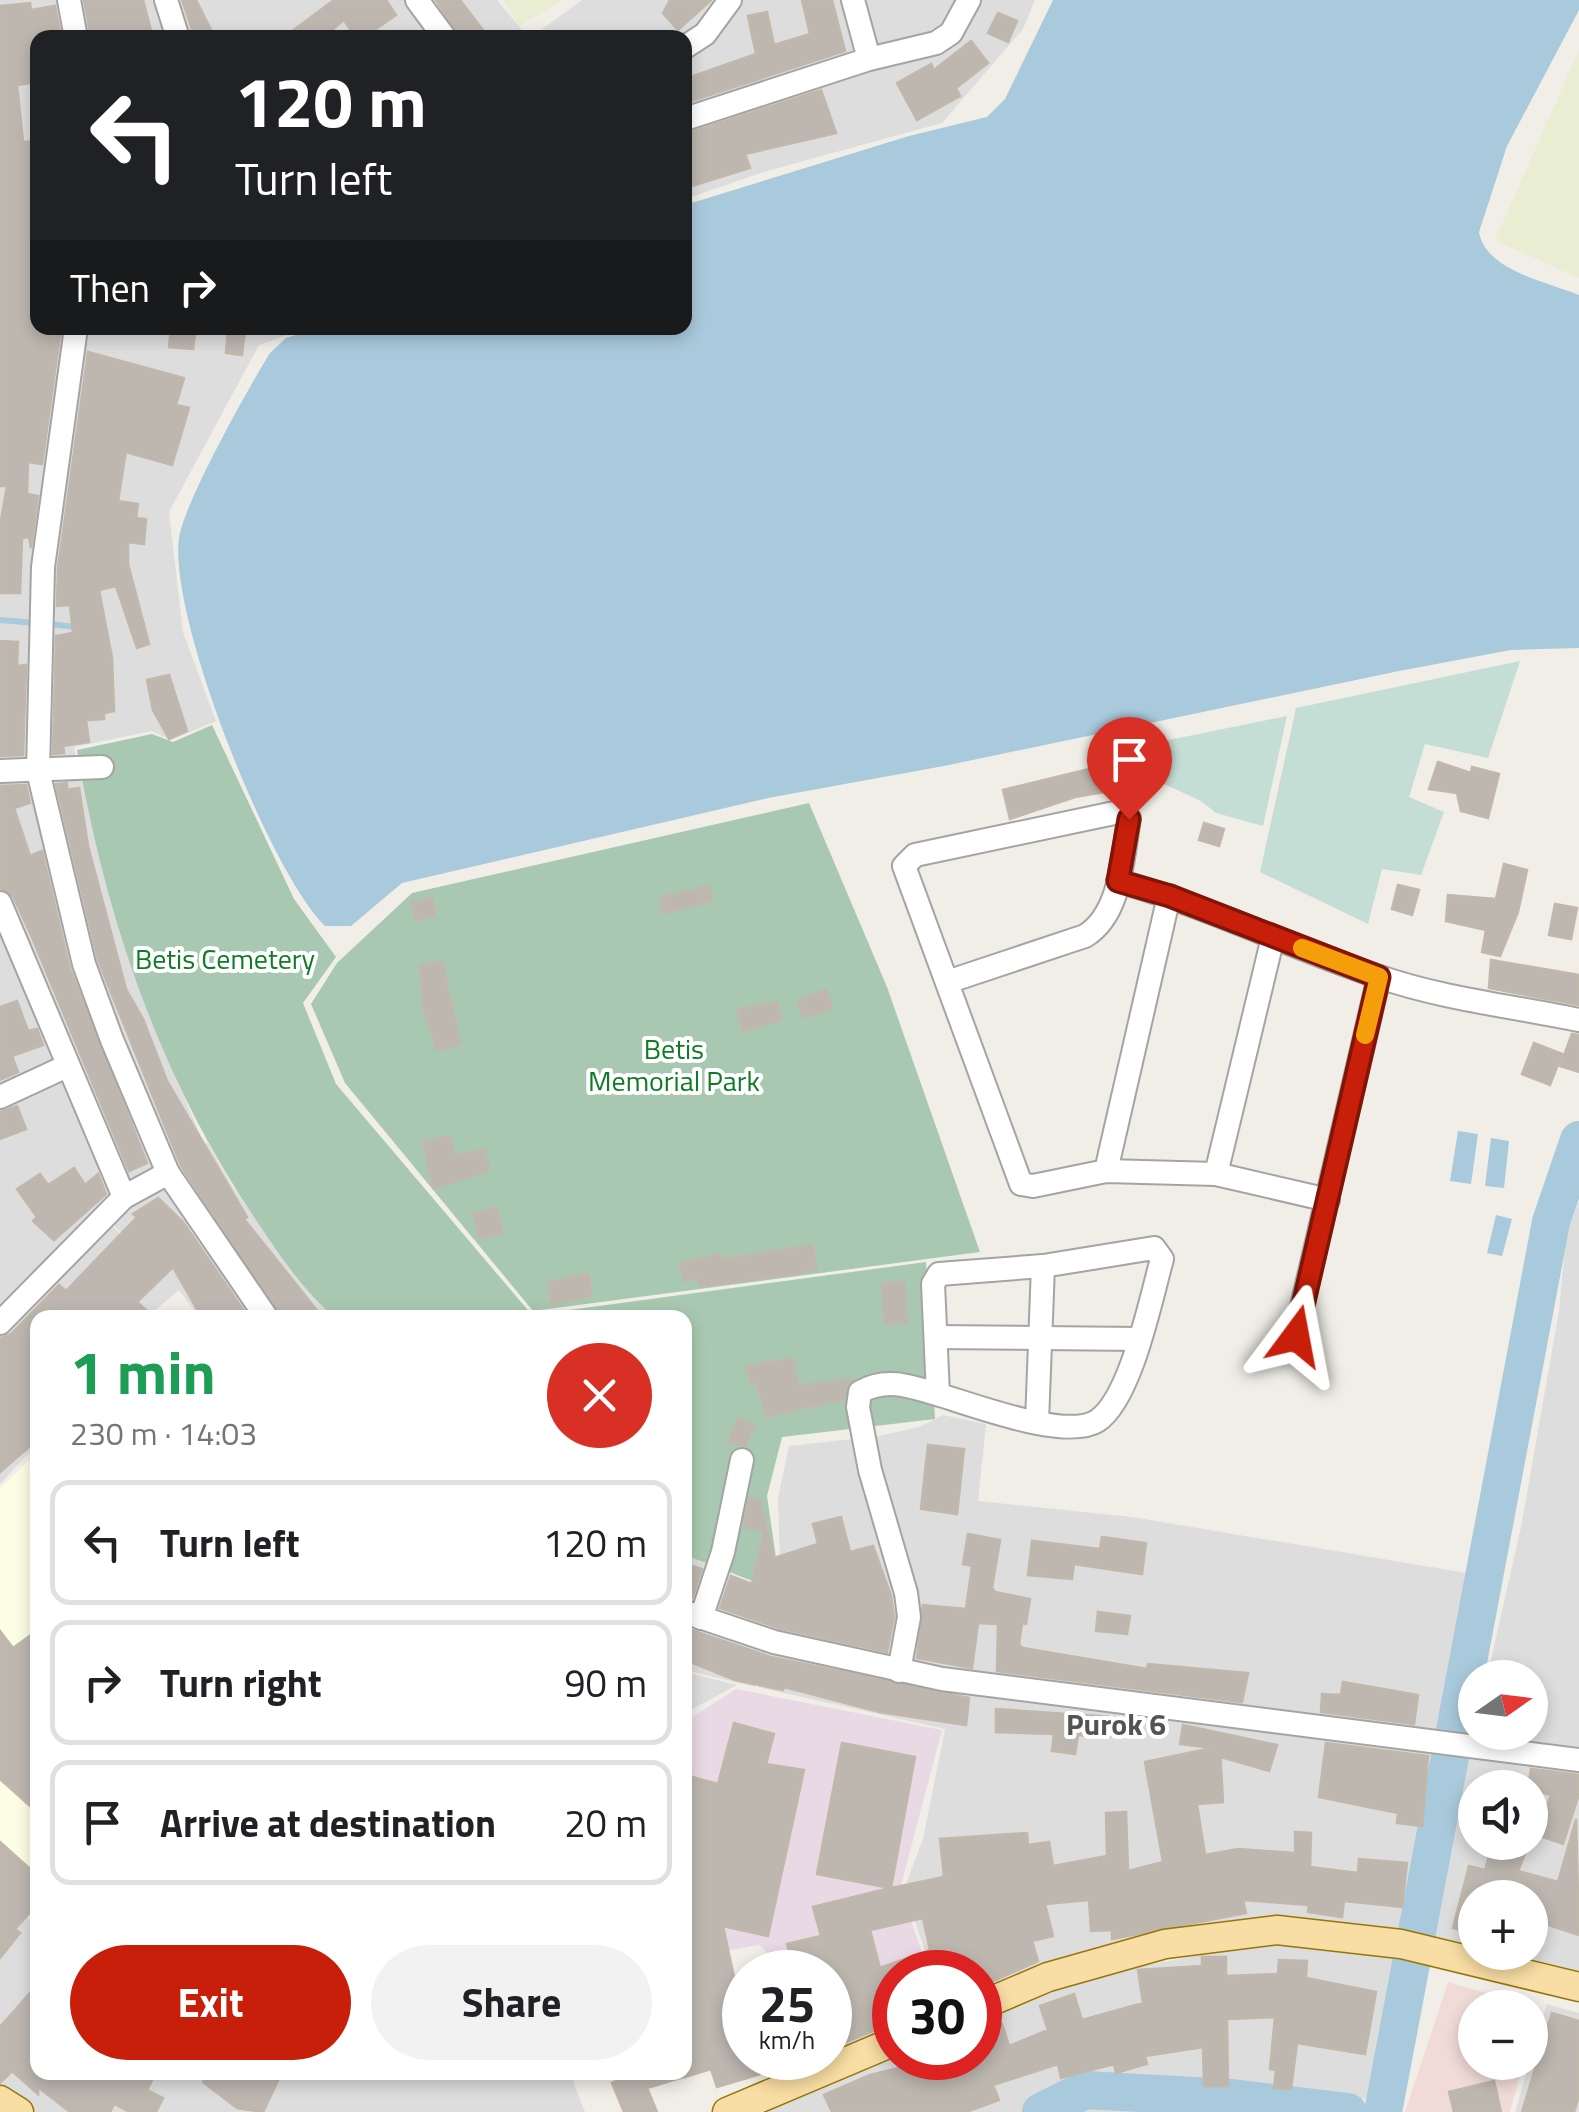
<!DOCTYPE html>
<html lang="en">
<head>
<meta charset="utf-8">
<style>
	:root { --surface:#fff; --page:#f2f2f2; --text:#202124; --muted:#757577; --line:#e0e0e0; --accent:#c71f09 }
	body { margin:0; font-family:"Titillium Web",sans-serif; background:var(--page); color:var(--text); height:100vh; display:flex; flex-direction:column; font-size:38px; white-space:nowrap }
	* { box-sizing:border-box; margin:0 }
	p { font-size:32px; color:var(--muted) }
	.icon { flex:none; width:55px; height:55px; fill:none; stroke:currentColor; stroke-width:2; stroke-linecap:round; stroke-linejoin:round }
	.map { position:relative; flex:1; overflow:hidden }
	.side { position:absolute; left:30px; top:1310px; width:662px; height:770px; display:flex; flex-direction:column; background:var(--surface); border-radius:20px; box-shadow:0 5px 15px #0003 }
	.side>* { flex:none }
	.hud { position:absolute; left:30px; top:30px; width:662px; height:305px; border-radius:20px; box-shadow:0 5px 15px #0003; background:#202124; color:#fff; overflow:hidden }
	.needle { width:65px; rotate:76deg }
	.controls { position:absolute; left:1458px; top:1660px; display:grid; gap:20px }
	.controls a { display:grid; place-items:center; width:90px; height:90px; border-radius:50%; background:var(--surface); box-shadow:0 5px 15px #0003; font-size:50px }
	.speed { position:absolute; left:722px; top:1950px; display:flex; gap:20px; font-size:50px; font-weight:700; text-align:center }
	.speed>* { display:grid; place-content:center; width:130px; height:130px; border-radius:50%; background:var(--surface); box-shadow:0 5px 15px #0003; line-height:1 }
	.speed small { font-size:25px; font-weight:400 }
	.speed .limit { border:15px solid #d22; background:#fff; color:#111 }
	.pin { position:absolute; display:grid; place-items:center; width:85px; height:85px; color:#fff; margin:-102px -42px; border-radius:50% 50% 50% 0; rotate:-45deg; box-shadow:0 0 10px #0007 }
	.pin .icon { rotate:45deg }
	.me { position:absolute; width:110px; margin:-55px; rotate:13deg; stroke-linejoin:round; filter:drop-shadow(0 0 8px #0008) }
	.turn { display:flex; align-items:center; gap:35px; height:210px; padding:0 40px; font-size:45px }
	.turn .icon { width:130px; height:130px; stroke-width:2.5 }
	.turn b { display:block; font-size:70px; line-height:85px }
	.then { display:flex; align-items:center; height:95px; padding:0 40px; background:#0003; gap:20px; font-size:38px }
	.round { display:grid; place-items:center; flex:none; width:105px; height:105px; border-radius:52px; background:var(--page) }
	.headline { display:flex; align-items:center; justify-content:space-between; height:170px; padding:0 40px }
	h1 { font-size:60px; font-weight:700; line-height:75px; color:#1e9e55 }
	.cta { display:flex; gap:20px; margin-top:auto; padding:20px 40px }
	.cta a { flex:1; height:115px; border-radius:60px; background:var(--accent); color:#fff; font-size:40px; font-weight:700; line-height:115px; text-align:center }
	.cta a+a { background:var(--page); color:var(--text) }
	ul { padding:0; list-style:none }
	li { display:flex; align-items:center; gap:30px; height:125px; margin:0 20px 15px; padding:0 20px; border:5px solid var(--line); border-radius:20px }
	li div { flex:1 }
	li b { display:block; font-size:38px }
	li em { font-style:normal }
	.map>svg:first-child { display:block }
	.residential { fill:#dedddd; fill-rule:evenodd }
	.commercial { fill:#f0dbd7 }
	.industrial { fill:#e9d9e4 }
	.education { fill:#fbfee2 }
	.farmland { fill:#e9eed3 }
	.wetland { fill:#c4ddd5 }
	.cemetery { fill:#a9c8b1 }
	.water { fill:#a9cadc }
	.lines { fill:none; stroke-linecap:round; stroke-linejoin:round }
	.stream { stroke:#a9cadc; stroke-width:6 }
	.river { stroke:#a9cadc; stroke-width:38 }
	.building { fill:#bdb7b0; stroke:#c1b7aa; stroke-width:2.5; fill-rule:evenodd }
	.minor-casing { stroke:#a4a4a4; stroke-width:26 }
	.major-casing { stroke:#957606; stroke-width:31 }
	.minor { stroke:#fff; stroke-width:22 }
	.major { stroke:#f8dda4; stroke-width:28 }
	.route-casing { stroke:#811406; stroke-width:25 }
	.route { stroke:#c71f09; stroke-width:18 }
	.slow { stroke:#f59e0b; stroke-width:18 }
	.labels { text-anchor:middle; stroke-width:8; stroke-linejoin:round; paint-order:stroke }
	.park-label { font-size:28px; fill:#107b26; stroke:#fff }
	.neighbourhood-label { font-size:30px; font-weight:bold; fill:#535353; stroke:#fff }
</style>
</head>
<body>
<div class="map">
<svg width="1579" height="2112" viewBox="0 0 1579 2112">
	<rect width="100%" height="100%" fill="#f0eee7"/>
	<g class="residential">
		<polygon points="0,0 164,0 176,37 38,38 38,328 306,328 259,345 169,512 183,632 216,721 171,740 152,731 74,747 77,768 0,769"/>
		<polygon points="176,0 405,0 433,37 187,37"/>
		<polygon points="421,0 497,0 528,37 451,37"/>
		<polygon points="582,0 1035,0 1023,29 942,123 767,171 685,199 685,38 530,38"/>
		<polygon points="81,775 167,1057 201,1137 171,1166 123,1194 0,882 0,776"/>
		<polygon points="0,924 61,1064 0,1097"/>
		<polygon points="64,1073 117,1188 0,1317 0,1100"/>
		<polygon points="207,1142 233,1187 301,1283 336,1317 199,1317 179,1290 147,1317 38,1318 37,1444 0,1484 0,1327 104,1218 148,1260 103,1214 177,1175"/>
		<path d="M1579,1201V1979L1477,1953L1530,1952V1898H1475V1952L1423,1939L1475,1726V1732H1530V1678L1487,1677L1521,1527L1559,1311L1566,1237ZM1475,1788H1530V1842H1475Z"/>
		<polygon points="943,1415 986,1424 978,1501 1132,1517 1467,1573 1412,1932 1191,1930 980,1995 980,1972 932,1972 904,1889 923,1839 945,1729 758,1687 775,1627 755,1687 685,1670 685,1554 781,1599 778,1498 789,1446 879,1436 919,1427"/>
		<polygon points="685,1672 737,1685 685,1713"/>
		<polygon points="0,1893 32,1922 37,1922 38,2072 570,2073 585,2112 16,2112 0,2100"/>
		<polygon points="1267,1942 1400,1958 1366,2099 1086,2084 1027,2112 745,2112 895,2050 895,2058 980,2058 980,2016 1076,1979"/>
		<polygon points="1547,2004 1579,2013 1579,2112 1515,2112"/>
		<polygon points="1090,2098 1271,2112 1060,2112"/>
	</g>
	<polygon class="commercial" points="1448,1982 1537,2008 1530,2034 1530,2008 1475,2008 1475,2062 1523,2063 1510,2112 1405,2112"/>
	<polygon class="industrial" points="736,1689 942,1730 900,1889 929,1972 895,1972 895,2031 830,2056 830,1972 787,1972 759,1945 685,1958 685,1722"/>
	<g class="education">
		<polygon points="34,1455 38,1459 37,1698 0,1728 0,1488"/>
		<polygon points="37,1701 37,1918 32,1918 0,1890 0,1731"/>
	</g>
	<g class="farmland">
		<polygon points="503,0 563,0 519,26"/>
		<polygon points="1579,50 1579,278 1495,240"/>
	</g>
	<g class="wetland">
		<polygon points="1520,661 1488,758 1425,744 1409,797 1444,812 1421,875 1382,869 1368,924 1260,872 1296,708"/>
		<polygon points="1287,716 1263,826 1216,813 1201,801 1140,773 1135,747"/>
	</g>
	<g class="cemetery">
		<path d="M212,725L294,899L336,957L303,1003L336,1084L532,1315L926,1262L935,1419L782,1437L767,1496L781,1592L685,1555V1318L334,1317C304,1291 280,1256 258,1223C161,1081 105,918 77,750L152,734L173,742Z"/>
		<polygon points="809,803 887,987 980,1252 533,1311 345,1083 311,1004 337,963 412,893"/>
	</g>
	<g class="water">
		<path d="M1053,0H1579V10L1507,146L1479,232C1485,270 1547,282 1579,295V648L1511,650L1399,671L944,766L768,798L402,883L351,926H325C269,871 168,616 179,538C184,503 249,387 270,353L286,338L319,328H685V205L909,136L987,117L1005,99Z"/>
		<polygon points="1458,1131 1478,1134 1471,1184 1450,1181"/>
		<polygon points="1491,1138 1509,1141 1504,1188 1485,1186"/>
		<polygon points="1496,1215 1512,1219 1502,1256 1487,1253"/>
	</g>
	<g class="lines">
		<g class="stream">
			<polyline points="0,620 36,623"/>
			<polyline points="49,624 76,627"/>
		</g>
		<g class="river">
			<polyline points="1041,2112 1085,2090 1232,2098 1348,2112"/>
			<polyline points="1383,2112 1551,1222 1579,1140"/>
		</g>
	</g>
	<g class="building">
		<polygon points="84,0 143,0 153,38 91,38"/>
		<polygon points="182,0 196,0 215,38 195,38"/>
		<polygon points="334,0 386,0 396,15 363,38 356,38 344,20 322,38 283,38"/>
		<polygon points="436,0 460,0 489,38 460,38"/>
		<polygon points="670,0 711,0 678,30 663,13"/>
		<polygon points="802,0 832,0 845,51 685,103 685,79 756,54 748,16 767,12 774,45 810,34"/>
		<polygon points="30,3 31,10 55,6 61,38 38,38 38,82 17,85 23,142 35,141 38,328 61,328 42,464 28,462 27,494 38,496 31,548 29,537 22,538 20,593 0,593 0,526 7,486 0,486 0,6"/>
		<polygon points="998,13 1017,21 1008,42 988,33"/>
		<polygon points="971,41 988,63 956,88 960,96 917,120 897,83 931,64 934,70"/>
		<polygon points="821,90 836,133 745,154 750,168 685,188 685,134"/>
		<polygon points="171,328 196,328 193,349 169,347"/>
		<polygon points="228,328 245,328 242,355 226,353"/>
		<polygon points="88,352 184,378 176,405 189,408 172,465 126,452 124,463 118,501 138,504 136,518 146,519 144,544 128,542 128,564 149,644 137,648 116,586 99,590 112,658 114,711 104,713 104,719 86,720 89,742 63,746 64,753 53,754 56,636 73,633 70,605 57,606 58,568"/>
		<polygon points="0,641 18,642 17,666 26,665 23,755 0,756"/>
		<polygon points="169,675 187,731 169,739 153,710 147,680"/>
		<polygon points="1122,761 1127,788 1075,797 1010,819 1003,790"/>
		<polygon points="1438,762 1471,773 1472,767 1499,774 1488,818 1461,811 1457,793 1429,789"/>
		<polygon points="67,783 67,790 79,788 88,846 126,989 143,1019 167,1081 247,1217 244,1219 323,1318 282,1318 181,1166 98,960 56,784"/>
		<polygon points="26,785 30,803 14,808 30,856 42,851 70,969 147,1163 129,1171 31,935 13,896 0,888 0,786"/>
		<polygon points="1204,823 1224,829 1219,846 1199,840"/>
		<polygon points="1504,864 1527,870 1518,912 1500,956 1482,952 1486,930 1446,921 1448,895 1496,899"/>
		<polygon points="1398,885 1419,890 1412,915 1392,909"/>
		<polygon points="709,886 712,901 663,913 660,898"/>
		<polygon points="432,898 435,916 415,920 412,902"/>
		<polygon points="1555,904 1577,908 1571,939 1549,935"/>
		<polygon points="1491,960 1579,975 1579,1005 1489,988"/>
		<polygon points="442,962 460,1044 437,1050 424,1008 420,966"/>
		<polygon points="826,990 832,1009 803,1017 798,1001"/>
		<polygon points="17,1001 28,1031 37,1029 43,1045 12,1056 18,1072 0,1080 0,1007"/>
		<polygon points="777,1002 781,1020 743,1031 737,1010"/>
		<polygon points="1572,1034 1579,1035 1579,1072 1560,1066"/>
		<polygon points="1534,1043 1562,1054 1550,1085 1522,1074"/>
		<polygon points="17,1106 26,1129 0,1139 0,1112"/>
		<polygon points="450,1136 454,1156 485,1150 489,1171 433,1188 423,1142"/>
		<polygon points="74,1168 85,1185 98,1174 106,1194 54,1240 33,1221 37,1217 17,1189 40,1174 48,1185"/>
		<polygon points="158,1198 183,1222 244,1311 235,1318 202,1318 173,1267 137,1302 155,1318 38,1318 38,1439 0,1472 0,1338 11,1334 59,1285 66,1291 137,1217 133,1214"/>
		<polygon points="497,1208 502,1233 479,1238 474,1213"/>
		<polygon points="812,1245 817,1269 795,1274 700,1286 698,1278 685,1281 680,1264 720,1254 722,1260"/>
		<polygon points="588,1274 592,1296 552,1304 548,1282"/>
		<polygon points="904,1282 907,1323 885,1324 882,1284"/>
		<polygon points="793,1358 798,1386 853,1379 844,1399 766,1416 757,1383 751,1384 747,1367"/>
		<polygon points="738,1419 754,1425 745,1445 728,1442"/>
		<polygon points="928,1445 964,1449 957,1514 921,1509"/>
		<polygon points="749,1498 760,1500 774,1558 818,1544 813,1524 841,1517 850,1552 873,1546 891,1596 894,1617 887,1652 778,1628 720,1608 731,1576 752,1584 764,1531 744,1527"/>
		<polygon points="968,1534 1000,1540 992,1588 995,1592 1030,1599 1026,1624 1022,1623 1019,1645 1023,1648 1147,1669 1148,1664 1248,1673 1242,1702 997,1671 998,1624 978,1623 972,1668 917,1658 923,1605 966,1609 972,1566 963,1564"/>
		<polygon points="1102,1537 1146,1543 1142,1574 1074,1564 1072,1579 1028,1575 1032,1541 1100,1549"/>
		<polygon points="685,1564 702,1569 692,1598 685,1597"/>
		<polygon points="1098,1612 1130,1616 1127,1634 1096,1631"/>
		<polygon points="685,1628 771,1657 969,1698 966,1725 880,1712 784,1687 783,1690 735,1680 685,1660"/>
		<polygon points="38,1630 38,1813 0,1779 0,1631 13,1648"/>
		<polygon points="1343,1682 1418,1695 1414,1724 1321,1712 1322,1694 1341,1695"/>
		<polygon points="996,1709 1140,1719 1140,1728 1107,1737 1078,1735 1075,1754 1052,1751 1054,1734 996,1732"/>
		<polygon points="734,1723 774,1734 766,1764 804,1770 768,1936 723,1926 735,1982 745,1980 745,2058 800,2058 801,2062 717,2087 711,2069 685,2077 685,1775 718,1784"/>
		<path d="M1183,1725L1277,1745L1269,1771L1221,1757L1220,1748L1223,1802L1197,1804L1205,1855L1238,1849L1295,1853V1832L1311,1833L1310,1867L1358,1873L1359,1859L1407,1863L1402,1907L1344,1901L1342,1917L1308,1912L1309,1905L1243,1900L1246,1913L1112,1939V1930L1091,1931L1089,1900L1045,1904L1053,1936L1032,1941L1038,1961L980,1987V1972H895V2022L834,2047L830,1972H794L787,1944L821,1936L813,1907L890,1888L817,1874L842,1743L915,1757L891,1888L944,1877L940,1839L1027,1833L1028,1845L1049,1842L1053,1866L1107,1856L1106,1813L1126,1812L1128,1871L1163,1862L1145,1762L1212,1748L1180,1744ZM923,1918L930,1950L880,1968L870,1930Z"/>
		<polygon points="1326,1743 1428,1756 1422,1826 1397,1823 1398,1813 1319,1797"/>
		<polygon points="1531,1769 1579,1775 1579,1794 1563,1844 1537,1835 1551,1795 1528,1788"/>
		<polygon points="1576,1819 1579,1935 1530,1919 1530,1898 1475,1898 1475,1933 1453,1928 1469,1866 1485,1870 1493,1842 1526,1851 1518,1871 1558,1882"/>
		<polygon points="0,1842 38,1876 38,1904 15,1929 20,1933 0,1958"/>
		<polygon points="1202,1957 1226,1957 1226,1976 1278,1974 1279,1960 1307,1961 1306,1978 1376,1992 1365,2054 1297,2043 1291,2089 1274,2088 1276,2070 1270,2069 1275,2017 1227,2019 1228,2086 1204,2086 1203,2047 1145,2056 1147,2064 1116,2073 1114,2064 1061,2078 1058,2064 993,2085 999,2100 966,2112 832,2112 824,2095 870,2075 915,2064 912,2058 980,2058 980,2032 1002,2024 1009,2046 1048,2030 1040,2006 1074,1994 1082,2020 1143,2003 1138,1970 1202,1966"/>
		<polygon points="38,1984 38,2011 28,2022 38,2030 38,2072 156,2072 147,2090 163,2098 156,2112 130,2112 114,2104 110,2112 70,2112 38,2087 38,2094 12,2071 0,2083 0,2027"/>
		<polygon points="1552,2013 1579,2021 1579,2096 1574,2112 1522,2112"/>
		<polygon points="210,2072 282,2072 263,2112 237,2108 203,2082"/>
		<polygon points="637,2072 683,2072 684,2077 647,2088 657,2112 624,2112 612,2083"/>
		<polygon points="1494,2081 1501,2112 1454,2112 1449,2092"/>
	</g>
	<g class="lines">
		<g class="minor-casing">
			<g id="minor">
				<polyline points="69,0 76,38"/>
				<polyline points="166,0 178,38"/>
				<polyline points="417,0 445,38"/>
				<polyline points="853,0 869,59"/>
				<polyline points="685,47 705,34 730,0"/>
				<polyline points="685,119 869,59 936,43 951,33 969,0"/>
				<polyline points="76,328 43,567 38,771 84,964 112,1040 168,1173 267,1318"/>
				<polyline points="0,771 102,767"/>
				<path d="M1118,881C1207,906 1290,947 1377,976C1443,999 1511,1006 1579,1020"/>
				<polyline points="0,903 124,1197"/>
				<path d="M947,982L1085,936C1121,914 1122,859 1129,819L1119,812L915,855L904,866L1021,1184L1033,1186L1106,1171L1216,1174L1328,1200"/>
				<polyline points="0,1097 67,1066"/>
				<polyline points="1106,1171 1169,896"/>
				<polyline points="1216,1174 1273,937"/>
				<polyline points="0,1323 124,1197 168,1173"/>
				<polyline points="1295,1336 1379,977"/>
				<polyline points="936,1337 1139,1339"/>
				<polyline points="1037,1422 1043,1266"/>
				<polyline points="685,1612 774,1642 942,1679 1579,1760"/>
				<polyline points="701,1618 723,1552 742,1460"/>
				<path d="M899,1671L909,1617L906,1593L870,1470L858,1407L860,1392C885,1378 907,1385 933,1393C969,1403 1065,1441 1097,1421C1131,1399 1151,1298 1162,1259L1154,1248L1043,1266L939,1274L933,1284L938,1394"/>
			</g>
		</g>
		<g class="major-casing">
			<g id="major">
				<polyline points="980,2006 1048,1977 1165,1944 1277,1930 1401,1944 1579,1987"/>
				<polyline points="0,2100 19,2112"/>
				<polyline points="727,2112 895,2041"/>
			</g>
		</g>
		<use href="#minor" class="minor"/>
		<use href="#major" class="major"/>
	</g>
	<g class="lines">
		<g class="route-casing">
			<polyline id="route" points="1129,819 1118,881 1170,896 1379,977 1296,1336"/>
		</g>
		<use href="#route" class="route"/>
		<polyline class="slow" points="1302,948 1379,977 1365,1035"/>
	</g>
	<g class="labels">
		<g class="park-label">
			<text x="225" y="969">Betis Cemetery</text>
			<text x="674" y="1059">Betis<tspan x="674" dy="32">Memorial Park</tspan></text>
		</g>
		<g class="neighbourhood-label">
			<text x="1116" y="1735">Purok 6</text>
		</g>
	</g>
</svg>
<div class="controls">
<a><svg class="needle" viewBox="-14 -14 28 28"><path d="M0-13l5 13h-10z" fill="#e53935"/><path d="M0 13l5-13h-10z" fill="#757577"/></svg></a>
<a><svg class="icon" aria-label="sound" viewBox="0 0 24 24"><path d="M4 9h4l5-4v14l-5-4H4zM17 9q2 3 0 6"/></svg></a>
<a>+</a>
<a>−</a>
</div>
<div class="speed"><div>25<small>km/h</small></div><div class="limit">30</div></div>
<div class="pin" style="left:1129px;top:819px;background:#d93025"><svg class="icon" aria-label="arrive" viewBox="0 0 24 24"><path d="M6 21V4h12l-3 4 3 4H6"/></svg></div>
<svg class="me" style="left:1296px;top:1336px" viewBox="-20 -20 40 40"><path d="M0-17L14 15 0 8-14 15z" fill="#c71f09" stroke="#fff" stroke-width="4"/></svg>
<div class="hud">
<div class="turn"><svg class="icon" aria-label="left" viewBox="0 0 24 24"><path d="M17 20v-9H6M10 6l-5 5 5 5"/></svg><div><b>120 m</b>Turn left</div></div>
<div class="then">Then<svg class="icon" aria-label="right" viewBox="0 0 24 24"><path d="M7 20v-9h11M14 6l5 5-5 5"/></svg></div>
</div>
<section class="side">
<div class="headline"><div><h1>1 min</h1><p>230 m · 14:03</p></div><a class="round" style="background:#d93025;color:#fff"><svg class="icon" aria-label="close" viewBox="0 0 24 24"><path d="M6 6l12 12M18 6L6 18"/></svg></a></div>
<ul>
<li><svg class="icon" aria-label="left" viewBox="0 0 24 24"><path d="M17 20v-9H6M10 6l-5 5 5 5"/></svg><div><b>Turn left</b></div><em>120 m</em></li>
<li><svg class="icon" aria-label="right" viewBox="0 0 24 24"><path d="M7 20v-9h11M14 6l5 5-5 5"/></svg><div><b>Turn right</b></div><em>90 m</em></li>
<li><svg class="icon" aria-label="arrive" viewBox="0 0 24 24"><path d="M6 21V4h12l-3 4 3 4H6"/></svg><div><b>Arrive at destination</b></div><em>20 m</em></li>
</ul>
<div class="cta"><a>Exit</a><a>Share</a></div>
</section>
</div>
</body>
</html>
